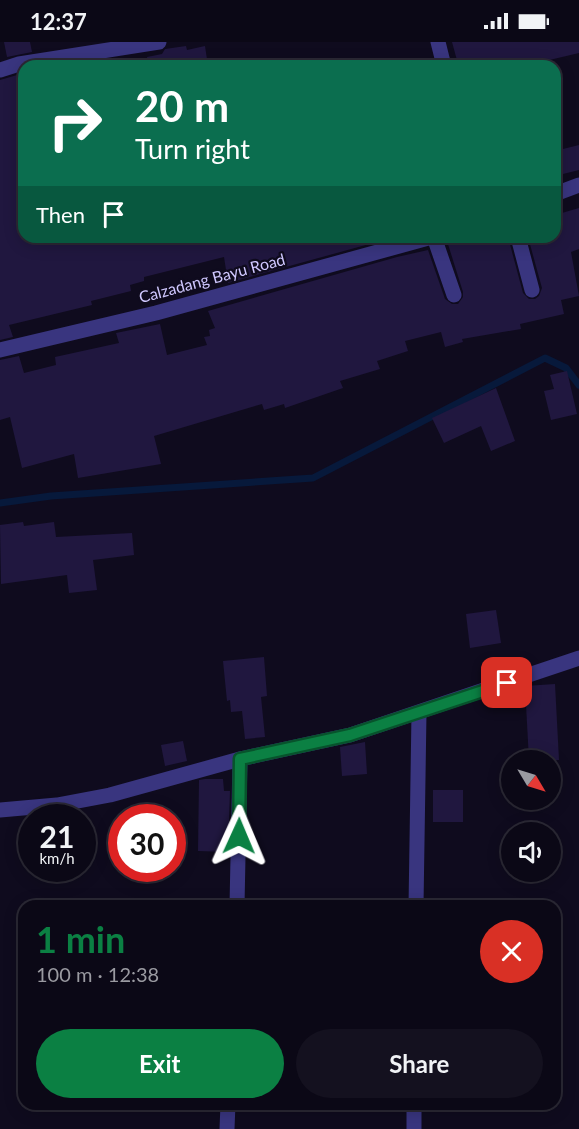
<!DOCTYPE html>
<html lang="en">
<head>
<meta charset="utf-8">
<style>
	:root { --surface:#0b0816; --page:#14111f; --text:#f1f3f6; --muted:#9a9aa1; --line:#2b2935; --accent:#0b8043 }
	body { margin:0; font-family:Lato,sans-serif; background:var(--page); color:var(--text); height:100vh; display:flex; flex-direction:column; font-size:22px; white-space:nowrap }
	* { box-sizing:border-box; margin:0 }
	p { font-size:20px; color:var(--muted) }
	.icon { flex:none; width:33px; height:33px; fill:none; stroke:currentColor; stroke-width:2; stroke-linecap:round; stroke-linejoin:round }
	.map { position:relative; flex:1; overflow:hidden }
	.panel { position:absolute; left:18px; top:858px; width:543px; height:210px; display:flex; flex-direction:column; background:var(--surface); border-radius:18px; box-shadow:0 3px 15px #0003,0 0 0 2px var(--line) }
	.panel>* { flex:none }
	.top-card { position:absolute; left:18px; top:18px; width:543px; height:183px; border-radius:18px; box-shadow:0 3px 15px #0003,0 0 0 2px var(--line); background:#0b6e4f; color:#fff; overflow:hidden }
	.needle { width:39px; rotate:128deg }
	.buttons { position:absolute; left:501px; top:708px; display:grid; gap:12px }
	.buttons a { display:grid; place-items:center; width:60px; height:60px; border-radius:50%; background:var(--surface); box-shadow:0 3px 15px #0003,0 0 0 2px var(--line); font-size:30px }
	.speed { position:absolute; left:18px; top:762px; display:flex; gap:12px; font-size:30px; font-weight:700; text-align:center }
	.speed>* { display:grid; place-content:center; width:78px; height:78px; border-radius:50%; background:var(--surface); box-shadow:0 3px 15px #0003,0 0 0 2px var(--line); line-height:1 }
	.speed small { font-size:15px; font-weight:400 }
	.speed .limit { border:9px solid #d22; background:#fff; color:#111 }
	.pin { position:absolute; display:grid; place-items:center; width:51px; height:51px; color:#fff; margin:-26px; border-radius:12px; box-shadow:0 3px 9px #0006 }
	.me { position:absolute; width:66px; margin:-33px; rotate:1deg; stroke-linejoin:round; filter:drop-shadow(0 0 4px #0008) }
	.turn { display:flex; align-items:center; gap:21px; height:126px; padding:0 18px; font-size:27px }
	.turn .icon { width:78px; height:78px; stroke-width:2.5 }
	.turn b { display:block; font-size:42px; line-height:51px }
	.then { display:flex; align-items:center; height:57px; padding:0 18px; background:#0003; gap:12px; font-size:22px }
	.round { display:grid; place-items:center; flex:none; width:63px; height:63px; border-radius:32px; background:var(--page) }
	.headline { display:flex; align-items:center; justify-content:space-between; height:102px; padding:0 18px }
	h1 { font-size:36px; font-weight:700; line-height:45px; color:var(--accent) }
	.button { display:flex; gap:12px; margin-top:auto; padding:12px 18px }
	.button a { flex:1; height:69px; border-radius:36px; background:var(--accent); color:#fff; font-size:24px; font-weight:700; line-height:69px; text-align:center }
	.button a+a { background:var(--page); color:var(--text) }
	.status { display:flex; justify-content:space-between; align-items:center; height:42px; padding:0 30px; background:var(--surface); direction:ltr }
	.status svg { height:16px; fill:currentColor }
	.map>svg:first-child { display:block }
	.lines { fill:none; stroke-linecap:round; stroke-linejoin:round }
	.stream { stroke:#07193b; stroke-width:7 }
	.building { fill:#20173f }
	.minor { stroke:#39357f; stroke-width:15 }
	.route-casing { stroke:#07532c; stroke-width:15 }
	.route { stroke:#0b8043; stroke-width:10 }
	.labels { text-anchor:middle; stroke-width:4.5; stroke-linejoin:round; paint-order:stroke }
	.street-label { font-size:16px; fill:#d0c8ff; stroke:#0f0b1e }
</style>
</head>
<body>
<div class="status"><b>12:37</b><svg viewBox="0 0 49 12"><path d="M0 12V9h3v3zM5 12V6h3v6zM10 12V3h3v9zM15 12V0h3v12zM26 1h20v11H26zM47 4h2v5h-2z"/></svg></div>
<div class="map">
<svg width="579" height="1087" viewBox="0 0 579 1087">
	<rect width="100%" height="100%" fill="#0f0b1e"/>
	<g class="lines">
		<polyline class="stream" points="0,461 51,454 313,436 545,316 566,326 579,343"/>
	</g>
	<g class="building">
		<polygon points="4,0 30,0 32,10 7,15"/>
		<polygon points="452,0 579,0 579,11 524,24 473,24 472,18 458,22"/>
		<polygon points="186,4 187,8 205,4 208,24 148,24 147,15 162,12 165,7"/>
		<polygon points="24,31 24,195 391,196 228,241 224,215 144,235 144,239 130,243 131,249 91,259 92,263 9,283 13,295 0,298 0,38"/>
		<polygon points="579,103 579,128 555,134 555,109"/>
		<polygon points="579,166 579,207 571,210 579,254 561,258 564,272 520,282 521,287 462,297 463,300 445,305 441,290 405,299 408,309 377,319 380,327 340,339 343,346 285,366 284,362 264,368 262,362 154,394 161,422 78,436 74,412 22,426 10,375 0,378 0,318 19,314 24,331 56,323 55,315 119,301 116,291 160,282 167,313 207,303 204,295 210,294 209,288 215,286 208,269 397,215 428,208 445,257 452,262 458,262 463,255 463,250 447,199 468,195 508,195 523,251 529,257 535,257 539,254 542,246 528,195 555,195 555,173"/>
		<polygon points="567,329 577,372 551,378 544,349 554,347 550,333"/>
		<polygon points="496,346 515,399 491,409 481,384 444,401 432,376"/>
		<polygon points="23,480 24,484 54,480 56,495 132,491 134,513 93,518 97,548 69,551 67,533 1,542 0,483"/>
		<polygon points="496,568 501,601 470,606 466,572"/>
		<polygon points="264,615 267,654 261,655 265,695 245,697 242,669 231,670 230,658 227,659 223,619"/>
		<polygon points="555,642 559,718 529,718 525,644"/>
		<polygon points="183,699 187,719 165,724 161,703"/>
		<polygon points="365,700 367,732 342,734 340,705"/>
		<polygon points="205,737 223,737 224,749 230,749 228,810 198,809 199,738"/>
		<rect x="433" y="748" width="30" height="32"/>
	</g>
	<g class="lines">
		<g class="minor">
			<polyline points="438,0 444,24"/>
			<polyline points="0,28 19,22 159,0"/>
			<polyline points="555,152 579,143"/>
			<polyline points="434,195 454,253"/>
			<polyline points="518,195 532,248"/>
			<polyline points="0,308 156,271 432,195"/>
			<polyline points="0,768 57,763 110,753 240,717 350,693 579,616"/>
			<polyline points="237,864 240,717"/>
			<polyline points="416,864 419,671"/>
			<polyline points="227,1087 228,1062"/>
			<polyline points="414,1087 414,1062"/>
		</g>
	</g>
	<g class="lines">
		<g class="route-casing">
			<polyline id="route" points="239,794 240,717 350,693 507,641"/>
		</g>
		<use href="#route" class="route"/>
	</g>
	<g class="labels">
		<g class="street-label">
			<text transform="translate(212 236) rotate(-15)" y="6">Calzadang Bayu Road</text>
		</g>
	</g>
</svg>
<div class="buttons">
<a><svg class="needle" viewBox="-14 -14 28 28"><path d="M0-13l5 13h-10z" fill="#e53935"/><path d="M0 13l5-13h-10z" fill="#9a9aa1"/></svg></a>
<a><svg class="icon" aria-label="sound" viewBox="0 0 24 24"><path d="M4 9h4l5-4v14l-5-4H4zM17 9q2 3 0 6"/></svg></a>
</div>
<div class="speed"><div>21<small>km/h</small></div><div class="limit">30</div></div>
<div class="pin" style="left:507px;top:641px;background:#d93025"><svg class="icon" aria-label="arrive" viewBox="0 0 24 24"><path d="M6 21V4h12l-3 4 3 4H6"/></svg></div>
<svg class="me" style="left:239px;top:794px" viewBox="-20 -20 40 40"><path d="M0-17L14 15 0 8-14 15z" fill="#0b8043" stroke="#fff" stroke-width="4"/></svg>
<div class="top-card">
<div class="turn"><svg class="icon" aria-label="right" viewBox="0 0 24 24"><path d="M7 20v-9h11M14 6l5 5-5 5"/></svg><div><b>20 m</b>Turn right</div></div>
<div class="then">Then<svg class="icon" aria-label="arrive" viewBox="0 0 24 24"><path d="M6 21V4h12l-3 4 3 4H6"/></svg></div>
</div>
<section class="panel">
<div class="headline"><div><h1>1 min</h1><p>100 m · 12:38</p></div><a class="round" style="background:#d93025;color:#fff"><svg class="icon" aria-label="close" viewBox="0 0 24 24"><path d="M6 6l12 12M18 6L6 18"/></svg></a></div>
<div class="button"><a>Exit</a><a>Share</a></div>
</section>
</div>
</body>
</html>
